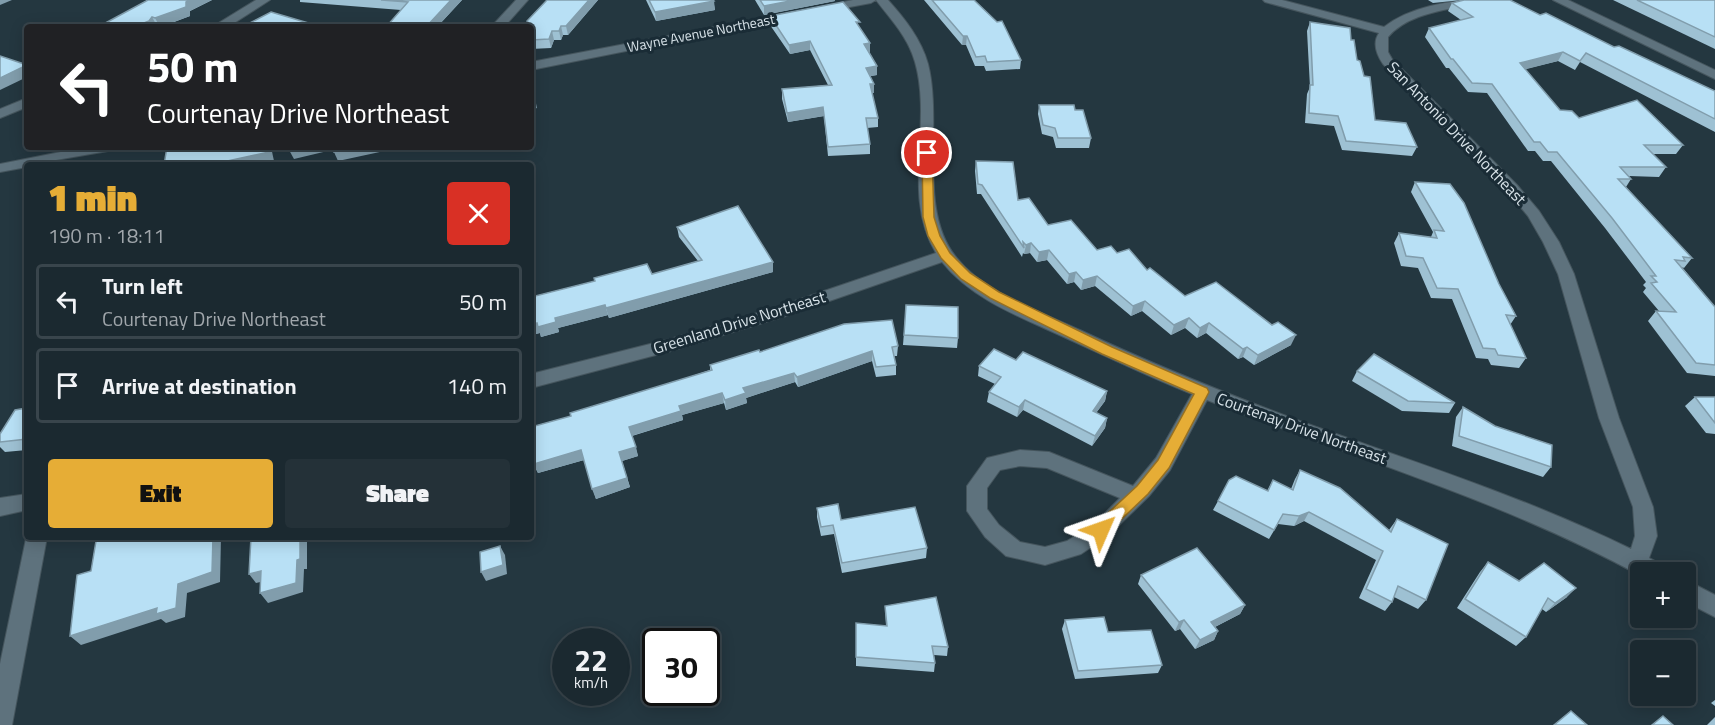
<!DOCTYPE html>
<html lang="en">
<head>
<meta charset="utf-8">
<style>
	:root { --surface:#1b2930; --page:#243138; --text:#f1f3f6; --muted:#a0a6ab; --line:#39454c; --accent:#e6ad36 }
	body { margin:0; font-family:"Titillium Web",sans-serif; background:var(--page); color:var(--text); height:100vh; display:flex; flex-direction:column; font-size:22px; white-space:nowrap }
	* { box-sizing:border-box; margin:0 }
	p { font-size:20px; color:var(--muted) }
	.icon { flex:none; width:33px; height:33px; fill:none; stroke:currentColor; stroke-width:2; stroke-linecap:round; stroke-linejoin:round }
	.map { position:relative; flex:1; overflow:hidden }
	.sheet { position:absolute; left:24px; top:162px; width:510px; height:378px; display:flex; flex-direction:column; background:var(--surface); border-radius:6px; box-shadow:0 3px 15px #0003,0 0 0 2px var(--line) }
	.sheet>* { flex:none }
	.guide { position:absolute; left:24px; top:24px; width:510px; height:126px; border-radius:6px; box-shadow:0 3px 15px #0003,0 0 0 2px var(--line); background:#202124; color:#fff; overflow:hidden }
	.controls { position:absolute; left:1630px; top:562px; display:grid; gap:12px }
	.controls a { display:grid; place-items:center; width:66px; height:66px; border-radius:6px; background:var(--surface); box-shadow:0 3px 15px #0003,0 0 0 2px var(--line); font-size:30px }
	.speed { position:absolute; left:552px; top:628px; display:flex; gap:12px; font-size:30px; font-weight:700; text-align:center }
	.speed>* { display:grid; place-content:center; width:78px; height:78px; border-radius:50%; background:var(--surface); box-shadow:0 3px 15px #0003,0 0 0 2px var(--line); line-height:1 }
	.speed small { font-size:15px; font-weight:400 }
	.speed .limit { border:3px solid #111; border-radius:9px; background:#fff; color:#111 }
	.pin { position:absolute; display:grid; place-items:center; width:51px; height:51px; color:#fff; margin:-26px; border:3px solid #fff; border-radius:50%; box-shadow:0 2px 6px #0007 }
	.me { position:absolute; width:66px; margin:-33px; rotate:47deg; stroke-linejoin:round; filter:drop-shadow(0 0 4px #0008) }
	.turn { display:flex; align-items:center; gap:21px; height:126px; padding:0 24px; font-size:27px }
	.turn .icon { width:78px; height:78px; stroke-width:2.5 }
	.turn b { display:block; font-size:42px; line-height:51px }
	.round { display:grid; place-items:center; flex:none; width:63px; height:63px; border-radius:6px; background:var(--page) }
	.overview { display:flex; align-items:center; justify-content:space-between; height:102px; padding:0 24px }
	h1 { font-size:36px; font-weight:800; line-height:45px; color:var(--accent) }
	.action { display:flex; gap:12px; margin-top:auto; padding:12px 24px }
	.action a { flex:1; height:69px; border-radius:6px; background:var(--accent); color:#111; font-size:24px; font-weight:800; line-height:69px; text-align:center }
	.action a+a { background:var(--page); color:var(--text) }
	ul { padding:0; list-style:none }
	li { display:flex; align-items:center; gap:18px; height:75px; margin:0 12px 9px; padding:0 12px; border:3px solid var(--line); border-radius:6px }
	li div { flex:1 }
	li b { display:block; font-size:22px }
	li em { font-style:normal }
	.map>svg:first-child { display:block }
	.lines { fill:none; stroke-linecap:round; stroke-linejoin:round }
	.minor-casing { stroke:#45555d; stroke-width:2 }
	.minor { fill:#5e727d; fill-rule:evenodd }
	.wall { fill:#9ec1d3 }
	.shaded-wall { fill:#819dac }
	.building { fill:#b8e0f5; stroke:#819dac; stroke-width:1.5 }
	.route { fill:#e6ad36; stroke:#967023; stroke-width:1.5 }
	.labels { text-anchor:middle; stroke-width:6; stroke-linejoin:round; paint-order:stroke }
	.far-street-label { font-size:14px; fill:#d8e3e9; stroke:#1a2c36 }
	.street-label { font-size:16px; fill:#d8e3e9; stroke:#1a2c36 }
</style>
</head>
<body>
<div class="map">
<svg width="1715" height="725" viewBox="0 0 1715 725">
	<rect width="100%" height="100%" fill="#243740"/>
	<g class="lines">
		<g class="minor-casing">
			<g id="minor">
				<polygon points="256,0 270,0 228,27 212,27"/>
				<polygon points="516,0 528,0 504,27 491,27"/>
				<path d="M853,0H888C905,19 921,39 928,64C943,123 917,210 956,257C986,295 1040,311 1082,331C1156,366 1232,396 1308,424C1417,463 1527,498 1631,549L1635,536L1633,507L1599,418L1558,274L1543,242L1528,216L1507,191L1383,64C1377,55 1372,43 1379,33L1265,2L1263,0H1282L1384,27C1410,7 1449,0 1482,0L1480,2C1450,10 1409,12 1388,37V52L1392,59L1517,185L1539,211L1559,242L1574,274L1619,418L1653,507L1657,536L1649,558L1664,566L1667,573H1641V576C1504,501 1352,457 1207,400L1170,470L1149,496L1108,536L1081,554L1045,565L1006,556L985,537L967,511V486L987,458L1020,450L1049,452L1133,486L1156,458L1192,394C1149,377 1108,357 1066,338C1023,318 972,300 942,262L786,316L671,351L531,388V374L670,339L774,308L936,253C901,196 933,124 915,62C908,37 892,21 876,0L871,3L823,12L817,9L819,7ZM1020,466L1047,468L1120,498L1094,524L1067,541L1045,547L1020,542L999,525L987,509V488L1000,470Z"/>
				<polygon points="1553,0 1568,0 1715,70 1715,79"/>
				<polygon points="793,12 799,15 797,17 531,70 531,62"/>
				<polygon points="27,98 27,107 0,118 0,109"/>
				<polygon points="86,147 115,147 108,151 27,165 27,167 0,172 0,164"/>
				<polygon points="27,494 27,510 0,516 0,498"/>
				<polygon points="27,534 27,537 47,537 12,725 0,725 0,664"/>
				<polygon points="1686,580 1715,595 1715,617 1686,602"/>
			</g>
		</g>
		<use href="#minor" class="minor"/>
	</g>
	<g class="wall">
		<polygon points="146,0 212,0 190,11 190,16 161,27 157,26 156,27 98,27 146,1"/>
		<polygon points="300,0 462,0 437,27 386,27 401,10 300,2"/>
		<polygon points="547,0 598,0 568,35 563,35 561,40 554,40 551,48 531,49 531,27 529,26 527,21"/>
		<polygon points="646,0 713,0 715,10 656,21"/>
		<polygon points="755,0 835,0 835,1 764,15"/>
		<polygon points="924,0 974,0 1021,60 1020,69 986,71 984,66 975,66 966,45 962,45"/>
		<polygon points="1428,0 1510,0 1540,15 1715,91 1715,132 1580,62 1575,70 1558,61 1525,69 1560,110 1579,118 1683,145 1676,154 1653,154 1666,167 1659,177 1629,176 1631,179 1626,187 1692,258 1684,268 1682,267 1715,307 1715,376 1687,373 1648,321 1656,311 1659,311 1643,292 1646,288 1643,285 1646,282 1605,228 1551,161 1543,161 1535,151 1528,151 1487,93 1468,92 1449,68 1446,68 1425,37 1429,28 1461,20 1448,11 1452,3 1462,0 1433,3"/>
		<polygon points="1613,0 1715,0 1715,49"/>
		<polygon points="770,16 860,28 870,52 869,52 877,66 877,75 870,76 874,93 872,93 878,118 878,127 867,128 870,144 870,154 828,156 824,116 788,122 782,99 782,89 828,85 810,50 790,54 770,25"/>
		<polygon points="1310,22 1351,40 1375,120 1417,147 1412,156 1342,150 1334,126 1305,123 1307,94 1310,87 1307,31"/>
		<polygon points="1039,105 1075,110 1091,138 1089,148 1056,148 1053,137 1042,134 1038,114"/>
		<polygon points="976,161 1018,200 1048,225 1097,250 1117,253 1147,270 1185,296 1291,345 1254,365 1243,357 1238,359 1206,333 1197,338 1185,328 1171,335 1142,311 1131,316 1095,286 1081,290 1074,282 1067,284 1047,260 1037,262 1030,253 1024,254 1023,253 1022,257 981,194 977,194 975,171"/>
		<polygon points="1415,182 1499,284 1516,316 1510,325 1526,358 1519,368 1491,365 1488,359 1476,358 1452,299 1431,298 1418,268 1401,266 1394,243 1399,233 1431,237 1433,232 1411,192"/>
		<polygon points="677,227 773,262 773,272 609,318 608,315 558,328 559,332 541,337 540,333 531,335 531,297 652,274 698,261 679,237"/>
		<polygon points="906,305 958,338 957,348 903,345"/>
		<polygon points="898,346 897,356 894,356 896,365 896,375 876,377 872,361 798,387 795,382 746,398 747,403 726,410 724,403 682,415 683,420 632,436 638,456 622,461 630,487 596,499 584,460 538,473 535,467 531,468 531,427 571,416 710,370 710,365 760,352"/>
		<polygon points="1016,360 1107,391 1105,401 1096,413 1107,418 1105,428 1092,446 1023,410 1017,417 987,402 989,392 995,384 978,376 979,366"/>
		<polygon points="1357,371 1455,403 1449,413 1402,411 1352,381"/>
		<polygon points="1695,397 1715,397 1715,434 1706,433 1685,406"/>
		<polygon points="1463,407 1551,467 1543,477 1452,446 1456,417"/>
		<polygon points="27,408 27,450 5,452 0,447 0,434"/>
		<polygon points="1300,470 1389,530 1397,519 1426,600 1418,609 1394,597 1392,602 1385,611 1359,598 1376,560 1304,521 1294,526 1278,524 1269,539 1213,510 1218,501 1267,491 1273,480 1291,489 1295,479"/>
		<polygon points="817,508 841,520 927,548 926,558 842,573 834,534 821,536 817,517"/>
		<polygon points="1488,562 1519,581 1567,597 1546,612 1542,609 1526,637 1516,646 1457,608 1480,572"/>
		<polygon points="1141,575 1245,605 1240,614 1215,627 1218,631 1214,640 1195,649 1180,629 1175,631 1138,584"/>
		<polygon points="885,606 948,647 947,656 934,655 935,663 934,672 856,666 856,623 886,626"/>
		<polygon points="1065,620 1108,632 1162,665 1158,673 1075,679 1062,629"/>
		<polygon points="1715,700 1715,706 1711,703"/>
		<polygon points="1715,717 1715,725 1707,725"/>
	</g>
	<g class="shaded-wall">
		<polygon points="0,0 12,0 0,5"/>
		<polygon points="190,0 212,0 190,11 190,16 160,27 155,18"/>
		<polygon points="451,0 462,0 437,27 426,27"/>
		<polygon points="587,0 598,0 568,35 566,26"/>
		<polygon points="795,0 835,0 835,1 764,15 764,6"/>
		<polygon points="714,1 715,10 656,21 655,12"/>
		<polygon points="152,17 157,26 156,27 134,27"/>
		<polygon points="561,26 563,35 561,40 559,31"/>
		<polygon points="552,31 554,40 551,48 549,39"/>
		<polygon points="963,36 967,36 966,45 962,45"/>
		<polygon points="810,41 810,50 790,54 789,45"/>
		<polygon points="870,43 870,52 864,53 864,44"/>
		<polygon points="1563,52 1558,61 1515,72 1520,63"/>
		<polygon points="27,65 27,77 0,90 0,78"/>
		<polygon points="877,66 877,75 866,77 866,68"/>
		<rect x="870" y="84" width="4" height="9"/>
		<polygon points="535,99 537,108 531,110 531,100"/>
		<polygon points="823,107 824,116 788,122 787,113"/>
		<polygon points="268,147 271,147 274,161 257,165 209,165"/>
		<polygon points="300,147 335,147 336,149 294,159 289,150"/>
		<polygon points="355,147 403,147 338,161 334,152"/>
		<polygon points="1031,243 1030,253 1024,254 1026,245"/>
		<polygon points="1049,250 1047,260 1037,262 1039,252"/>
		<polygon points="773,262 773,272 609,318 606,308"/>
		<polygon points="1076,272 1074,282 1067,284 1069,274"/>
		<polygon points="1097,276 1095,286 1081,290 1083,280"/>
		<polygon points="1145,301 1142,311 1131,316 1133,306"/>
		<polygon points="605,305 608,315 558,328 559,332 541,337 540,333 531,335 531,325"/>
		<polygon points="1189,318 1185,328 1171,335 1174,325"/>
		<polygon points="1209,323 1206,333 1197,338 1200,328"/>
		<polygon points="1296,335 1291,345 1254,365 1258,355"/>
		<polygon points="1247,347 1243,357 1238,359 1243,349"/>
		<polygon points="872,351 872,361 798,387 797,377"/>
		<polygon points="794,373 795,382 746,398 747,403 726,410 725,400 743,388"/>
		<polygon points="1107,391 1105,401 1090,421 1093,411"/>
		<polygon points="722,393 724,403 682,415 683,420 631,436 629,427 679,406"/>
		<polygon points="1025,400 1023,410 1017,417 1019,407"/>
		<polygon points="1107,418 1105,428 1092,446 1095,436"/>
		<polygon points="636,447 638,456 622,461 619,452"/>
		<polygon points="581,450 584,460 538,473 535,467 531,468 531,457"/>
		<polygon points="627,478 630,487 596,499 592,489"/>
		<polygon points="1309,512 1304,521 1294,526 1299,516"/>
		<polygon points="213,537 221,537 220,582 187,593 185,617 166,623 161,619 81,645 70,636 178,584"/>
		<polygon points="300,537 307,537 307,569 304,569 303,592 268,603 260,593 297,560"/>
		<polygon points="500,546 505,555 507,574 486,581 481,572"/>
		<polygon points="261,571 269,580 256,583 249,574"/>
		<polygon points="1576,588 1567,597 1546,612 1555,603"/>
		<polygon points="1245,605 1240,614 1207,631 1211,622"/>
		<polygon points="1184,620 1180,629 1175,631 1179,622"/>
		<polygon points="1218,631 1214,640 1195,649 1200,640"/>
	</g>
	<g class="building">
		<polygon points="148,0 190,0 186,2 186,7 155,18 152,17 149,21 134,27 98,27"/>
		<polygon points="381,0 451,0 426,27 386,27 408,2"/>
		<polygon points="547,0 589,0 566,26 561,26 559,31 552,31 549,39 531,40 531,27 528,27 530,25 527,21"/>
		<polygon points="649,0 713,0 714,1 655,12"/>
		<polygon points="760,0 795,0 764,6"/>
		<polygon points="932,0 974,0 997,22 1002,21 1021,60 987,62 985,56 976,57 967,36 963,36"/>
		<polygon points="1464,0 1510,0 1540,15 1546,13 1614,47 1619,46 1715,91 1715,119 1586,53 1580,61 1563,52 1520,63 1560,110 1572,111 1579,118 1637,100 1683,145 1644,145 1666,167 1620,167 1631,179 1618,179 1692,258 1683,257 1685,261 1675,260 1715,307 1715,365 1696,363 1656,311 1676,312 1651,283 1657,282 1651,276 1656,276 1612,218 1557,152 1548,152 1540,142 1534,142 1492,84 1472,83 1453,59 1451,59 1429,28 1473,17 1452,3"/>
		<polygon points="1637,0 1715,0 1715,37"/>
		<polygon points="843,2 860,22 856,22 870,43 864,44 877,66 866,68 874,84 870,84 878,118 866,118 870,144 828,147 823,107 787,113 782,89 832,85 810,41 789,45 770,16"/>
		<polygon points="271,12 322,27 242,27"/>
		<polygon points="1310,22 1350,28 1351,40 1354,40 1357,60 1360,61 1364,76 1370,77 1375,120 1406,123 1417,147 1346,141 1338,116 1309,113 1310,85 1313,85"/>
		<polygon points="87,24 96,27 81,27"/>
		<polygon points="0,56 27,65 0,78"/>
		<polygon points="531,89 535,99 531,100"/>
		<polygon points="1039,105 1074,105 1075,110 1083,110 1091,138 1058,138 1055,128 1043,125"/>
		<polygon points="167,147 268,147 269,152 209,165 164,165"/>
		<polygon points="289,147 300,147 289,150"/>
		<polygon points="333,147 355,147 334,152"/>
		<polygon points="976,161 1013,162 1018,200 1029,198 1048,225 1071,220 1097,250 1111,246 1117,253 1129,249 1147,270 1150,268 1185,296 1216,282 1272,325 1278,322 1296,335 1258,355 1247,347 1243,349 1209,323 1200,328 1189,318 1174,325 1145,301 1133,306 1097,276 1083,280 1076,272 1069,274 1049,250 1039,252 1031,243 1026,245 1023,242 1024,248 982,185 978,184"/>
		<polygon points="1415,182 1450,184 1464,203 1499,284 1516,316 1506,315 1526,358 1498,355 1495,349 1483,348 1458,289 1437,288 1423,258 1406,256 1399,233 1437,238 1434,230 1444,231"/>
		<polygon points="738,206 773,262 606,308 605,305 555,318 556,322 538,327 537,323 531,325 531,297 595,281 594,278 647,264 652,274 702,260 677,227"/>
		<polygon points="906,305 958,307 958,338 904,335"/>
		<polygon points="892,320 898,346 892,347 896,365 876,367 872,351 797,377 794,373 743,388 746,393 725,400 722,393 679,406 681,411 629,427 636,447 619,452 627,478 592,489 581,450 534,464 532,457 531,457 531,427 571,416 570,413 712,370 710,365 759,350 760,352 844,324"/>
		<polygon points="994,349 1016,360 1023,352 1107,391 1093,411 1107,418 1095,436 1025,400 1019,407 989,392 1001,377 979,366"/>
		<polygon points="1374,354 1455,403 1408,401 1357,371"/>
		<polygon points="1695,397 1715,397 1715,423"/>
		<polygon points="1463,407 1495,426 1552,445 1551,467 1459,436"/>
		<polygon points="27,408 27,439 0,442 0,434 15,410"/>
		<polygon points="1300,470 1340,488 1391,532 1397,519 1448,544 1426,600 1398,586 1392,602 1366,589 1383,551 1309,512 1299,516 1283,514 1274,530 1218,501 1229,480 1236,476 1268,491 1273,480 1293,490"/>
		<polygon points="838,504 841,520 915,507 927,548 842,563 833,525 821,527 817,508"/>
		<polygon points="109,537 129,537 129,539 136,537 213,537 212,572 178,584 176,608 156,614 157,608 70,636 77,575 91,571 96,541"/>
		<polygon points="251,537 300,537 300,559 297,560 296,583 260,593 261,571 249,574"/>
		<polygon points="500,546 503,565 481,572 480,552"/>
		<polygon points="1197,548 1245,605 1211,622 1218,631 1200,640 1184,620 1179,622 1141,575"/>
		<polygon points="1488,562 1519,581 1544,563 1576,588 1555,603 1548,598 1526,637 1465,599"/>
		<polygon points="936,597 948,647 932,646 935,663 856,657 856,623 887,626 885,606"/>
		<polygon points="1104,617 1108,632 1151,630 1162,665 1078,671 1065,620"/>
		<polygon points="1571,711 1587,725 1554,725"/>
		<polygon points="1663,716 1673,725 1652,725"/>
	</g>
	<polygon class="route" points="927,149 932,153 934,217 940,236 950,253 970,273 999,292 1112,347 1207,388 1209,392 1169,468 1148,494 1106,534 1101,536 1095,534 1093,530 1095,525 1137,486 1158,460 1194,394 1102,354 990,298 961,279 941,258 928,236 923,217 922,153"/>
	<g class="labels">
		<g class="far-street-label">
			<text transform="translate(701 33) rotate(-11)" y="5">Wayne Avenue Northeast</text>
		</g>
		<g class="street-label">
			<text transform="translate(1457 133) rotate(46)" y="6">San Antonio Drive Northeast</text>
			<text transform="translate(739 322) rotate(-17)" y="6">Greenland Drive Northeast</text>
			<text transform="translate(1302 428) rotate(20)" y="6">Courtenay Drive Northeast</text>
		</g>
	</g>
</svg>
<div class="controls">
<a>+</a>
<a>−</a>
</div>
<div class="speed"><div>22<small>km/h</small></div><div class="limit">30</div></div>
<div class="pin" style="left:927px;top:153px;background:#d93025"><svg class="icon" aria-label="arrive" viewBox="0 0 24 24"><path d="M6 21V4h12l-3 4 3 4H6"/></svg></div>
<svg class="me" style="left:1101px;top:530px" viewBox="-20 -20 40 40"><path d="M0-17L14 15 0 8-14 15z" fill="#e6ad36" stroke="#fff" stroke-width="4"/></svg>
<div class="guide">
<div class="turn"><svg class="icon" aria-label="left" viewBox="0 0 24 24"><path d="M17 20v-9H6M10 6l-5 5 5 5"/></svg><div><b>50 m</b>Courtenay Drive Northeast</div></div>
</div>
<section class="sheet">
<div class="overview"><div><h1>1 min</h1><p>190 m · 18:11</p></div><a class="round" style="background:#d93025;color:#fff"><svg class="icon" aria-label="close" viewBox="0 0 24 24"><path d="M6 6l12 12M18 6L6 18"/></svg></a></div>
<ul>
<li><svg class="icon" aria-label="left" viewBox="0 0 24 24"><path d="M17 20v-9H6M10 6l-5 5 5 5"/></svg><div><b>Turn left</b><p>Courtenay Drive Northeast</p></div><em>50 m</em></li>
<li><svg class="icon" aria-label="arrive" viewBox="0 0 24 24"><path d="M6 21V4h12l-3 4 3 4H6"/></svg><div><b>Arrive at destination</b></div><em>140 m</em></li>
</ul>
<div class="action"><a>Exit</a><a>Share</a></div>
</section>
</div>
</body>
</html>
